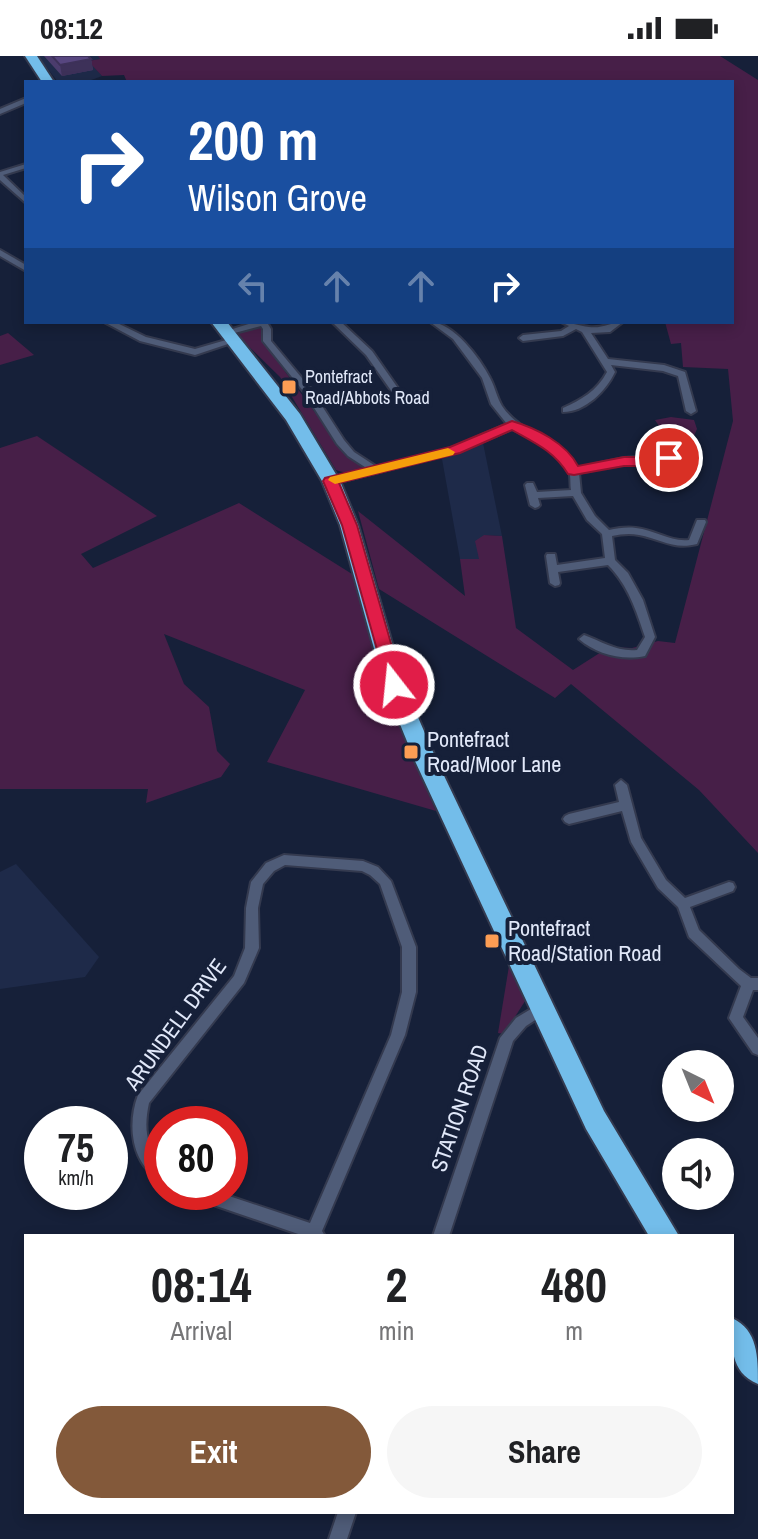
<!DOCTYPE html>
<html lang="en">
<head>
<meta charset="utf-8">
<style>
	:root { --surface:#fff; --page:#f6f6f6; --text:#202124; --muted:#757577; --accent:#83593a }
	body { margin:0; font-family:"Archivo Narrow",sans-serif; background:var(--page); color:var(--text); height:100vh; display:flex; flex-direction:column; font-size:30px; white-space:nowrap }
	* { box-sizing:border-box; margin:0 }
	p { font-size:26px; color:var(--muted) }
	.icon { flex:none; width:44px; height:44px; fill:none; stroke:currentColor; stroke-width:2; stroke-linecap:round; stroke-linejoin:round }
	.map { position:relative; flex:1; overflow:hidden }
	.side { position:absolute; left:24px; top:1178px; width:710px; height:280px; display:flex; flex-direction:column; background:var(--surface); border-radius:0px; box-shadow:0 4px 12px #0003 }
	.side>* { flex:none }
	.guide { position:absolute; left:24px; top:24px; width:710px; height:244px; border-radius:0px; box-shadow:0 4px 12px #0003; background:#1a4fa0; color:#fff; overflow:hidden }
	.needle { width:52px; rotate:137deg }
	.fabs { position:absolute; left:662px; top:994px; display:grid; gap:16px }
	.fabs a { display:grid; place-items:center; width:72px; height:72px; border-radius:50%; background:var(--surface); box-shadow:0 4px 12px #0003; font-size:40px }
	.speed { position:absolute; left:24px; top:1050px; display:flex; gap:16px; font-size:40px; font-weight:700; text-align:center }
	.speed>* { display:grid; place-content:center; width:104px; height:104px; border-radius:50%; background:var(--surface); box-shadow:0 4px 12px #0003; line-height:1 }
	.speed small { font-size:20px; font-weight:400 }
	.speed .limit { border:12px solid #d22; background:#fff; color:#111 }
	.pin { position:absolute; display:grid; place-items:center; width:68px; height:68px; color:#fff; margin:-34px; border:4px solid #fff; border-radius:50%; box-shadow:0 2px 8px #0007 }
	.me { position:absolute; width:88px; margin:-44px; rotate:344deg; stroke-linejoin:round; filter:drop-shadow(0 0 6px #0008) }
	.turn { display:flex; align-items:center; gap:28px; height:168px; padding:0 32px; font-size:36px }
	.turn .icon { width:104px; height:104px; stroke-width:2.5 }
	.turn b { display:block; font-size:56px; line-height:68px }
	.lanes { display:flex; align-items:center; height:76px; padding:0 32px; background:#0003; justify-content:center; gap:40px; direction:ltr }
	.lanes .off { opacity:.35 }
	.eta { display:flex; justify-content:space-evenly; align-items:center; height:136px; text-align:center }
	.eta b { font-size:48px; font-weight:700; line-height:56px }
	.cta { display:flex; gap:16px; margin-top:auto; padding:16px 32px }
	.cta a { flex:1; height:92px; border-radius:48px; background:var(--accent); color:#fff; font-size:32px; font-weight:700; line-height:92px; text-align:center }
	.cta a+a { background:var(--page); color:var(--text) }
	.status { display:flex; justify-content:space-between; align-items:center; height:56px; padding:0 40px; background:var(--surface); direction:ltr }
	.status svg { height:22px; fill:currentColor }
	.map>svg:first-child { display:block }
	.built { fill:#1e2a49 }
	.green { fill:#471f48 }
	.lines { fill:none; stroke-linecap:round; stroke-linejoin:round }
	.street-casing { stroke:#343a4f; stroke-width:4 }
	.highway-casing { stroke:#343a4f; stroke-width:4 }
	.street { fill:#4f5c78; fill-rule:evenodd }
	.highway { fill:#73bdea; fill-rule:evenodd }
	.wall { fill:#4b3c6d }
	.shaded-wall { fill:#3d3159 }
	.building { fill:#57467f; stroke:#3d3159; stroke-width:2 }
	.route { fill:#e11d48; stroke:#92132f; stroke-width:2 }
	.slow { fill:#f59e0b }
	.poi-dot { fill:#fc9d54; stroke:#162039; stroke-width:3 }
	.labels { text-anchor:middle; stroke-width:8; stroke-linejoin:round; paint-order:stroke }
	.far-poi-label { font-size:18px; fill:#e1e8f9; stroke:#162039; text-anchor:start }
	.poi-label { font-size:22px; fill:#e1e8f9; stroke:#162039; text-anchor:start }
	.street-label { font-size:22px; fill:#e1e8f9; stroke:#162039 }
</style>
</head>
<body>
<div class="status"><b>08:12</b><svg viewBox="0 0 49 12"><path d="M0 12V9h3v3zM5 12V6h3v6zM10 12V3h3v9zM15 12V0h3v12zM26 1h20v11H26zM47 4h2v5h-2z"/></svg></div>
<div class="map">
<svg width="758" height="1483" viewBox="0 0 758 1483">
	<rect width="100%" height="100%" fill="#162039"/>
	<g class="built">
		<polygon points="38,0 98,0 101,3 89,5 102,20 86,26 58,26"/>
		<polygon points="483,387 502,480 484,479 479,503 460,503 442,403"/>
		<polygon points="16,808 99,901 85,921 0,933 0,816"/>
	</g>
	<g class="green">
		<polygon points="98,0 720,0 758,24 758,797 699,734 571,628 555,642 379,533 358,455 465,540 460,503 479,503 475,485 484,479 502,480 516,572 573,614 609,591 632,592 658,585 675,587 733,365 728,313 683,311 681,287 671,288 665,266 732,266 732,26 127,26 124,19 102,20 88,5 100,3"/>
		<path d="M259,270L263,272L265,288L335,384L365,411C357,417 345,418 336,414L280,321L238,280L240,276Z"/>
		<polygon points="8,277 34,299 0,309 0,280"/>
		<polygon points="671,361 694,364 697,373 693,382 665,379 655,364"/>
		<polygon points="37,380 157,460 81,498 93,512 239,447 352,518 400,672 436,755 267,706 305,634 164,578 184,628 209,651 217,695 230,708 221,721 146,747 148,733 0,733 0,392"/>
		<polygon points="509,910 523,930 527,942 504,978 498,977"/>
	</g>
	<g class="lines">
		<g class="street-casing">
			<g id="street">
				<polygon points="26,42 26,47 0,58 0,53"/>
				<polygon points="26,108 26,112 3,119 26,141 26,147 0,124 0,116"/>
				<polygon points="0,194 26,209 26,215 0,200"/>
				<polygon points="104,266 115,266 146,281 195,293 233,282 237,285 195,299 140,285"/>
				<path d="M255,266H269L268,268L271,273V285L311,333L344,384L354,396L377,411L452,392L507,368L491,348L482,322L453,283L430,266C453,266 480,302 490,322C495,331 497,342 502,350C523,381 558,379 577,412L624,402L665,399L676,395L682,382H688L690,384L685,397C668,408 648,405 629,407C612,409 596,414 579,417L581,437L595,460L609,474C618,472 627,471 636,472C655,474 670,486 689,484L697,464H705L706,466L697,488C674,494 660,483 639,479C630,477 621,478 612,480L615,504L628,517L643,544L655,581L645,600C622,605 596,598 579,583L584,579C603,586 617,596 637,594L645,581C636,554 628,529 608,509L558,516L560,527L559,529L555,530L550,527L546,500L547,498H555L557,509L605,502L602,478L587,464L573,440L538,442L540,449L538,451L535,452L530,449L525,429L527,427H533L537,436L571,434C570,428 571,420 569,415C562,392 530,382 512,373L458,396L331,428L328,427V423L368,413L348,400L337,388L304,336L263,285V273L261,270L227,279L223,276Z"/>
				<polygon points="332,266 341,266 372,295 402,338 422,336 422,340 397,343 366,299"/>
				<path d="M561,266C571,266 579,270 589,271C602,273 611,266 623,266L610,276L591,277L608,303L664,309L685,316L696,355L691,358L686,355L678,320L663,315L611,309L615,316C606,335 585,356 563,356V352C581,344 597,335 607,316L582,276L576,273L563,280L523,285L519,282L523,279L561,275L569,270Z"/>
				<polygon points="621,724 627,729 641,782 666,824 685,842 729,826 733,827 735,831 733,835 690,851 699,874 739,913 751,922 758,922 758,934 753,934 743,961 758,982 758,999 753,997 729,962 741,930 689,881 678,851 658,832 631,786 622,755 569,768 565,766 563,763 565,760 569,758 619,746 615,729"/>
				<path d="M284,799L363,805L378,811L391,825L416,891V936L405,979L322,1175L325,1180H304L196,1143L191,1141L189,1136H217L310,1167L391,979L402,936V891L380,828L370,819L362,815L285,809L274,815L263,828L258,852L259,892L244,927L149,1047C144,1070 145,1089 162,1107V1124C131,1110 127,1068 138,1039L234,920L245,892L246,852L251,826L266,807Z"/>
				<polygon points="541,947 546,949 548,953 546,957 526,970 513,985 449,1180 433,1180 500,982 516,962"/>
				<polygon points="338,1456 356,1456 347,1483 329,1483"/>
			</g>
		</g>
		<g class="highway-casing">
			<g id="highway">
				<polygon points="25,0 37,0 54,26 42,26"/>
				<polygon points="211,266 227,266 300,358 340,425 358,469 404,629 437,705 604,1055 679,1180 649,1180 586,1073 415,705 384,629 340,469 322,425 286,364"/>
				<path d="M732,1262C758,1274 758,1301 758,1328C729,1316 732,1289 732,1262Z"/>
			</g>
		</g>
		<use href="#street" class="street"/>
		<use href="#highway" class="highway"/>
	</g>
	<polygon class="wall" points="44,0 88,0 91,3 93,14 62,20"/>
	<polygon class="shaded-wall" points="91,3 93,14 62,20 60,9"/>
	<polygon class="building" points="52,0 88,0 91,3 60,9"/>
	<path class="route" d="M512,365C536,372 566,387 578,410L624,401H654L669,398L676,402L654,410H624L574,419L568,418C554,395 535,387 512,374L460,397L339,427L357,469L403,629L400,633H388L342,469L323,425L325,422L450,391Z"/>
	<polygon class="slow" points="448,392 455,396 453,399 335,428 328,424 330,421"/>
	<g class="poi-dot">
		<rect x="281" y="323" width="16" height="16" rx="4"/>
		<rect x="403" y="688" width="16" height="16" rx="4"/>
		<rect x="484" y="877" width="16" height="16" rx="4"/>
	</g>
	<g class="labels">
		<g class="far-poi-label">
			<text x="305" y="327">Pontefract<tspan x="305" dy="21">Road/Abbots Road</tspan></text>
		</g>
		<g class="poi-label">
			<text x="427" y="691">Pontefract<tspan x="427" dy="25">Road/Moor Lane</tspan></text>
			<text x="508" y="880">Pontefract<tspan x="508" dy="25">Road/Station Road</tspan></text>
		</g>
		<g class="street-label">
			<text transform="translate(175 968) rotate(-54)" y="8">ARUNDELL DRIVE</text>
			<text transform="translate(459 1052) rotate(-71)" y="8">STATION ROAD</text>
		</g>
	</g>
</svg>
<div class="fabs">
<a><svg class="needle" viewBox="-14 -14 28 28"><path d="M0-13l5 13h-10z" fill="#e53935"/><path d="M0 13l5-13h-10z" fill="#757577"/></svg></a>
<a><svg class="icon" aria-label="sound" viewBox="0 0 24 24"><path d="M4 9h4l5-4v14l-5-4H4zM17 9q2 3 0 6"/></svg></a>
</div>
<div class="speed"><div>75<small>km/h</small></div><div class="limit">80</div></div>
<div class="pin" style="left:669px;top:402px;background:#d93025"><svg class="icon" aria-label="arrive" viewBox="0 0 24 24"><path d="M6 21V4h12l-3 4 3 4H6"/></svg></div>
<svg class="me" style="left:394px;top:629px" viewBox="-20 -20 40 40"><circle r="17" fill="#e11d48" stroke="#fff" stroke-width="3"/><path d="M0-11L8 9 0 5-8 9z" fill="#fff"/></svg>
<div class="guide">
<div class="turn"><svg class="icon" aria-label="right" viewBox="0 0 24 24"><path d="M7 20v-9h11M14 6l5 5-5 5"/></svg><div><b>200 m</b>Wilson Grove</div></div>
<div class="lanes"><svg class="icon off" aria-label="left" viewBox="0 0 24 24"><path d="M17 20v-9H6M10 6l-5 5 5 5"/></svg><svg class="icon off" aria-label="ahead" viewBox="0 0 24 24"><path d="M12 20V5M6 11l6-6 6 6"/></svg><svg class="icon off" aria-label="ahead" viewBox="0 0 24 24"><path d="M12 20V5M6 11l6-6 6 6"/></svg><svg class="icon" aria-label="right" viewBox="0 0 24 24"><path d="M7 20v-9h11M14 6l5 5-5 5"/></svg></div>
</div>
<section class="side">
<div class="eta">
<div><b>08:14</b><p>Arrival</p></div>
<div><b>2</b><p>min</p></div>
<div><b>480</b><p>m</p></div>
</div>
<div class="cta"><a>Exit</a><a>Share</a></div>
</section>
</div>
</body>
</html>
